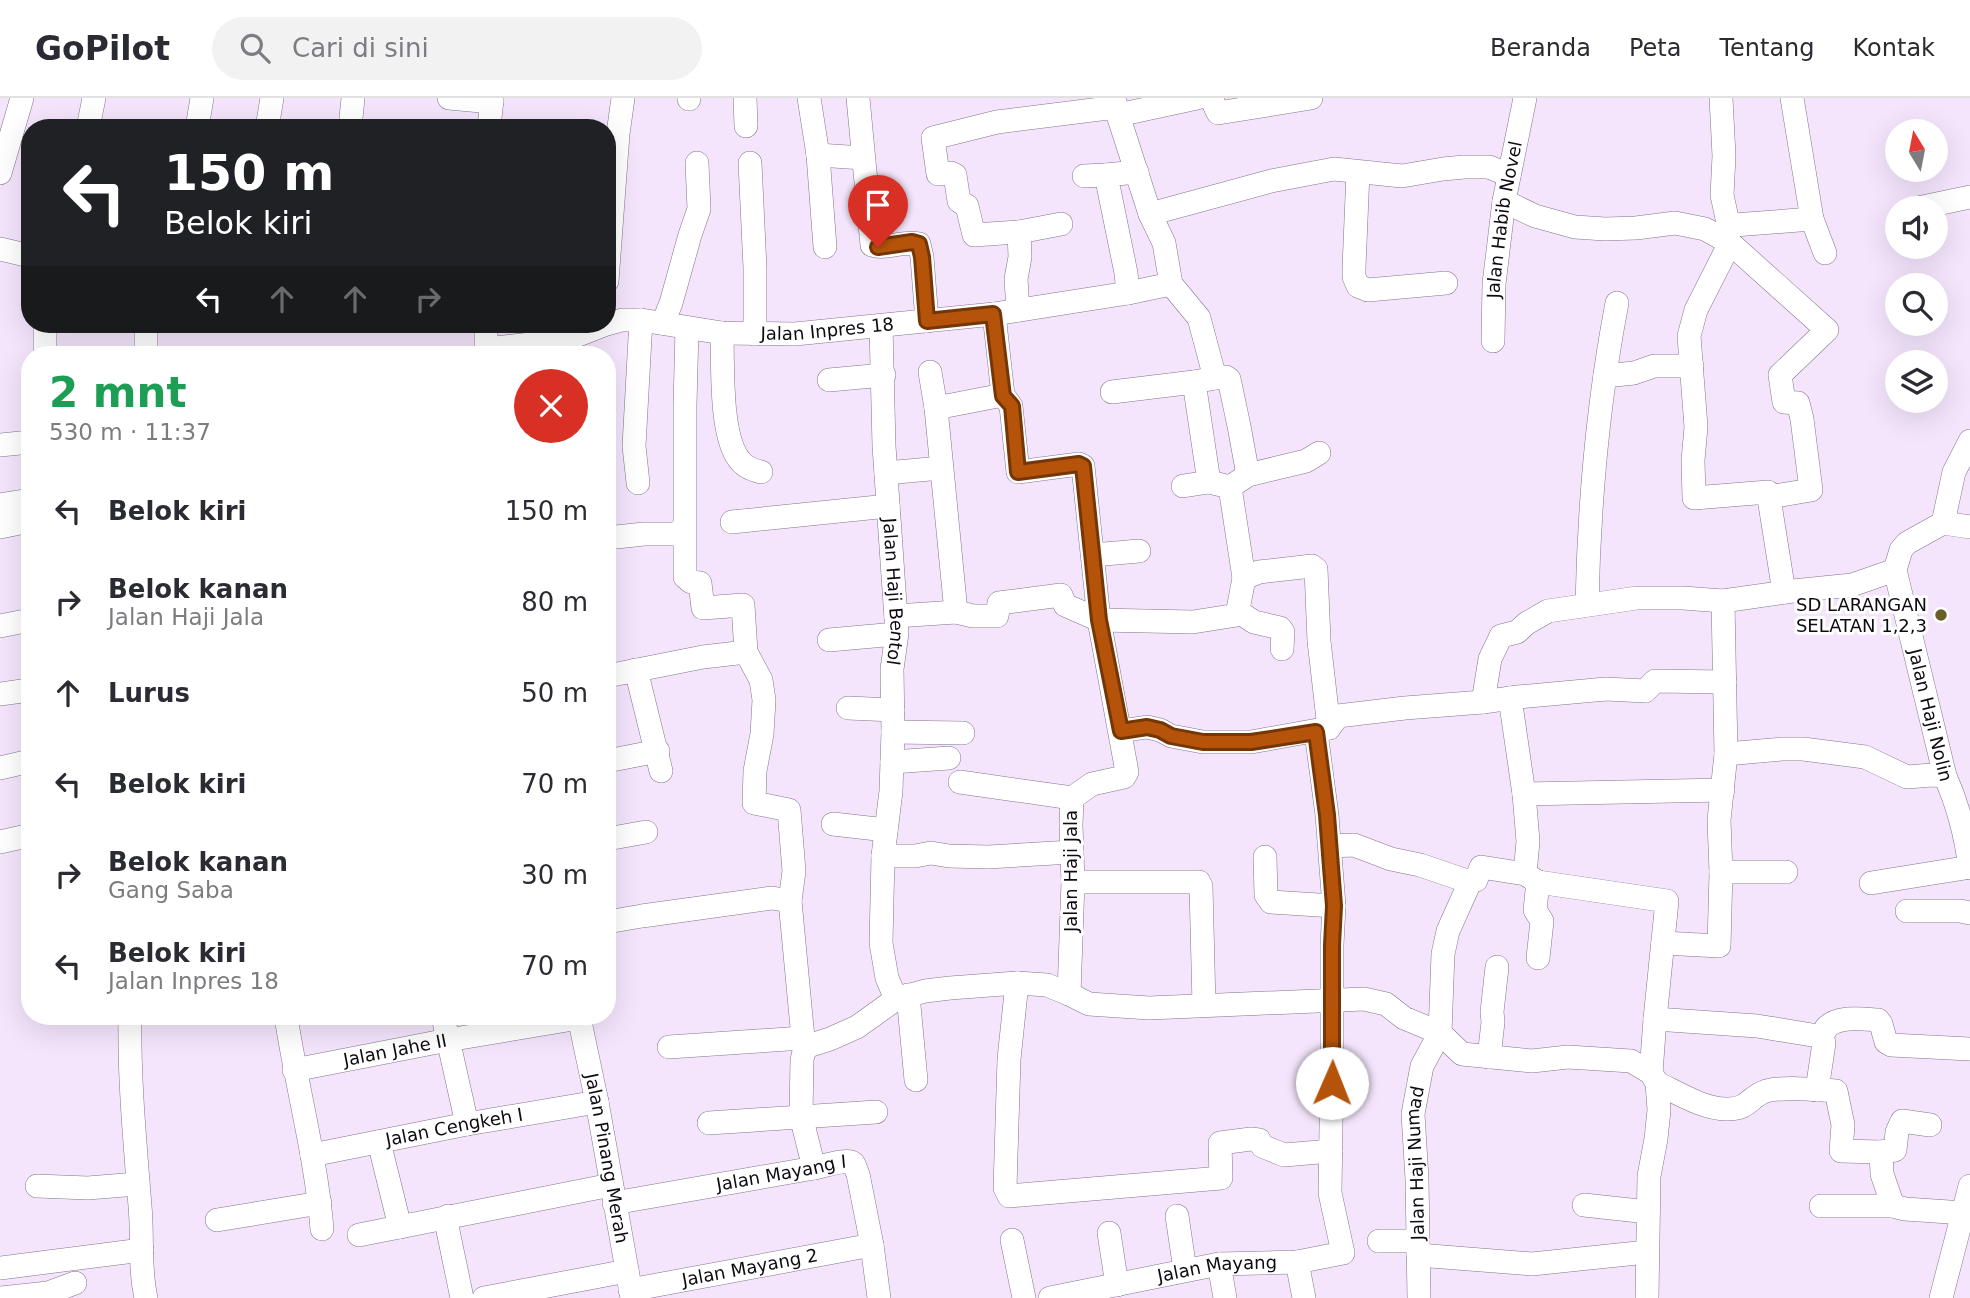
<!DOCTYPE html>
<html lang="id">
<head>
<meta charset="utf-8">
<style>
	:root { --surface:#fff; --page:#f2f2f3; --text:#2b2b33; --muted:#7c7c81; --line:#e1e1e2 }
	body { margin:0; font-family:"DejaVu Sans",sans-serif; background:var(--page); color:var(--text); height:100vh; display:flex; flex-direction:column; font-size:26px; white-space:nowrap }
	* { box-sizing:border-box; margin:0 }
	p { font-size:23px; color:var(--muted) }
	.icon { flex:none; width:38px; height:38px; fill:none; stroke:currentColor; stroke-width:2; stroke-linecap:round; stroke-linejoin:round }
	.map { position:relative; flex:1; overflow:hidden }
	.sheet { position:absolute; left:21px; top:248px; width:595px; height:679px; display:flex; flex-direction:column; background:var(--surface); border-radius:28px; box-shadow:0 7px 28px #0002 }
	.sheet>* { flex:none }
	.banner { position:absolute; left:21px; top:21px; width:595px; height:214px; border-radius:28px; box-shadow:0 7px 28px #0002; background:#202124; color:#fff; overflow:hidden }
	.needle { width:46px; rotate:350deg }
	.fabs { position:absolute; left:1885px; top:21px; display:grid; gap:14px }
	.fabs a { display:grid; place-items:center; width:63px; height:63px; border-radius:50%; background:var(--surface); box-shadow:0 7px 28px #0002; font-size:35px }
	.pin { position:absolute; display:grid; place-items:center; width:60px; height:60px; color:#fff; margin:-72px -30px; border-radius:50% 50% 50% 0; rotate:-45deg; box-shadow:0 0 7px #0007 }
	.pin .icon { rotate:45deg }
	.me { position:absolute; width:77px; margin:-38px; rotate:1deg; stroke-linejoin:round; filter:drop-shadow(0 0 5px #0008) }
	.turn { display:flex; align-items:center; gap:24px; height:147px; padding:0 28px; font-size:32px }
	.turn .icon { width:91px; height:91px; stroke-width:2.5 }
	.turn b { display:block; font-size:49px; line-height:60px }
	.lanes { display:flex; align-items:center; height:66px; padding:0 28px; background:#0003; justify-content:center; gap:35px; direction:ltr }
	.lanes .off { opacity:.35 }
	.round { display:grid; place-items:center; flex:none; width:74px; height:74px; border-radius:37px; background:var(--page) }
	.head { display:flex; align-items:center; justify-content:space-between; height:119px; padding:0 28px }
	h1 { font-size:42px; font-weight:800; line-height:52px; color:#1e9e55 }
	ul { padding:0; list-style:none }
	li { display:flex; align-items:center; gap:21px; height:91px; padding:0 28px }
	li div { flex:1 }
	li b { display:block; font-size:26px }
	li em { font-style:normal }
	header { display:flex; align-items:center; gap:42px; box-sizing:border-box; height:98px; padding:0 35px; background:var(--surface); border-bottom:2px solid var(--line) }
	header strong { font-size:33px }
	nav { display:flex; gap:38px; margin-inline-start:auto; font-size:24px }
	.search { width:490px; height:63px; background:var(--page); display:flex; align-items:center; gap:18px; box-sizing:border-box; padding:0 24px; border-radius:38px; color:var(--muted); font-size:26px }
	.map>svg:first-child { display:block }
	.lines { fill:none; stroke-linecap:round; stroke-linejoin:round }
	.minor-casing { stroke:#82758a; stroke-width:24 }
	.minor { stroke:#fff; stroke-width:23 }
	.route-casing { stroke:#753606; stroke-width:18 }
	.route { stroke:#b45309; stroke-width:12 }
	.poi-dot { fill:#695d29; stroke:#fff; stroke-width:2.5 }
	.labels { text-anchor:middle; stroke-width:6; stroke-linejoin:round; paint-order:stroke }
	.street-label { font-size:18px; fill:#0f0a12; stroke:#fff }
	.poi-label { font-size:18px; fill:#0f0a12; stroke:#fff; text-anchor:end }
</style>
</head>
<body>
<header>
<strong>GoPilot</strong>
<div class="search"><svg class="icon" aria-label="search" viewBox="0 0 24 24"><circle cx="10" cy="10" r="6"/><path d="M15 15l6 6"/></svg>Cari di sini</div>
<nav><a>Beranda</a><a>Peta</a><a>Tentang</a><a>Kontak</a></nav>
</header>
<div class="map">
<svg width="1970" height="1200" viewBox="0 0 1970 1200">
	<rect width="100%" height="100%" fill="#f4e5fc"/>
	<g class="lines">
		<g class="minor-casing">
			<g id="minor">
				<polyline points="449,0 492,4"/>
				<polyline points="689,0 689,1"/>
				<polyline points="745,0 746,28"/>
				<polyline points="809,0 818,57 825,149"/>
				<path d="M858,0L872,147C887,152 903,142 919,146L922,159L927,223"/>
				<polyline points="1114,0 1118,17 1150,116 1164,145 1171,186 1199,220 1215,280 1226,279 1229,281 1239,328 1248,377"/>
				<polyline points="1211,0 1218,15 1311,0"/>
				<polyline points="1721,0 1724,58 1722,97 1728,125 1734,127 1812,121"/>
				<polyline points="1792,0 1812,121 1825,155"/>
				<polyline points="1118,17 1197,0"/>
				<polyline points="88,30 94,0"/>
				<polyline points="197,30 202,0"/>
				<polyline points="267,30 272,0"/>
				<polyline points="350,30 353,0"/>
				<polyline points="489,30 492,0"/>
				<polyline points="818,57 863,60"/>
				<polyline points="750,65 755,170 755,236"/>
				<polyline points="1358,74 1354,170 1354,179 1358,188 1368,192 1446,185"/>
				<polyline points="0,75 22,0"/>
				<polyline points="1084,78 1106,77"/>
				<polyline points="1504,103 1535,118 1575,129 1605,131 1636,130 1675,125 1705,131 1730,145 1827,232 1780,277 1784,304 1798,305 1802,321 1811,392 1769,399"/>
				<polyline points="1918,110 1970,99"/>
				<polyline points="1150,116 1271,83 1334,71 1402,78 1443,71 1464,69 1489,69 1509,77"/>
				<polyline points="1019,134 1061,126"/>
				<polyline points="1730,145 1696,212 1689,238 1696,329 1693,362 1694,400 1768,394 1784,494"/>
				<polyline points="0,151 30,158"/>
				<polyline points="607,183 618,36 623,0"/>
				<polyline points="1128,195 1126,175 1106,77 1137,74"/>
				<polyline points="1018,212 1016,181 1020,159 1019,134 974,137 967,108 959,103 955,77 951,75 938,76 933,40 997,24 1116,9"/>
				<polyline points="994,216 1003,297 1011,308 1018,374 1079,366 1083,368 1099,522 1127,674 1124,679 1092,686 1072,700 1071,727 1073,784 1069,896"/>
				<polyline points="663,225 671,205 690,137 699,111 697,65"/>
				<polyline points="45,226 45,257"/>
				<polyline points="486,226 486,257"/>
				<path id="s1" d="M607,226L622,222H641L722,235L795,236L994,216L1128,195L1171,186"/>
				<path id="s2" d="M881,228L884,348L897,535L892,571L893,634L891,693L883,758L881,845L887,880L896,901"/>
				<polyline points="687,231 685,307 685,479 691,484 700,485 703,510 743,507 746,554 761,582 764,602 762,636 755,673 754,705 789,712 794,773 790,803 803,940 805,949 802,962 801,1018 814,1070"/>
				<path d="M722,235C723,268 720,334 738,360C743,368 752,372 761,374"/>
				<path id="s3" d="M1493,243L1494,186L1504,103L1525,0"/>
				<polyline points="487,251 548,244 573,239 606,226"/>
				<polyline points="146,257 146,226"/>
				<polyline points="930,274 936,310 956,514"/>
				<polyline points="1605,278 1634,275 1654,268 1692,268"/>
				<polyline points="829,282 884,277"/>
				<polyline points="1194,284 1209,384"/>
				<polyline points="1112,294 1194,284 1215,280"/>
				<polyline points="936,310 1003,297"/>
				<polyline points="0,347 30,344"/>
				<polyline points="886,375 941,370"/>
				<polyline points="638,385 634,348 641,222"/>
				<polyline points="1183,388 1209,384 1230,389 1248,377 1306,363 1319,355"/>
				<polyline points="1230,389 1244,480"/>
				<polyline points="0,407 30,402"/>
				<polyline points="732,424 888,408"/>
				<polyline points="1943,425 1954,374 1970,343"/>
				<polyline points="0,429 30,423"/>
				<path id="s4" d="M1970,429L1943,425L1907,445L1901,452L1895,472L1945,678C1958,707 1966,738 1970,770"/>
				<polyline points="607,440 644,436 677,436 684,429"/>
				<polyline points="1093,457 1139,453"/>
				<path d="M1587,507C1589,406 1598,304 1617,205"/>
				<polyline points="1239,514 1254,524 1280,530 1283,534 1282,551"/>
				<polyline points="896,518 956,514 973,518 997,518 999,505 1061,497 1065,507 1099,522 1193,524 1237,517 1244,480 1259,474 1312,468 1316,471 1319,543 1329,630"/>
				<polyline points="0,528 30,522"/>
				<polyline points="829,542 896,536"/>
				<polyline points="636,572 661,673"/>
				<polyline points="607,578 703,559 746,554"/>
				<polyline points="0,596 22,593 30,597"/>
				<polyline points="1510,600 1524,696 1528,743 1525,776"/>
				<polyline points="1483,604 1490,561 1501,538 1517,534 1527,525 1548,513 1637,500 1683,500 1723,503 1793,493 1852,487 1895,472"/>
				<polyline points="848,610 893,612"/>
				<polyline points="1121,633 1147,629 1160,632 1171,638 1203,644 1251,644 1329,630 1338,618 1405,610 1483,604 1518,599 1606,591 1645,593 1655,583 1725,584"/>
				<polyline points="893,634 963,635"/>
				<polyline points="1726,656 1782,651 1803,651 1865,659 1907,679 1932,677 1945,678"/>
				<polyline points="607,663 658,653"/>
				<polyline points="892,664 949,660"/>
				<polyline points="0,670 30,663"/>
				<polyline points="960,684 1072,700"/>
				<polyline points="1524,696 1723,692"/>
				<polyline points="833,726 886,732"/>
				<polyline points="607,741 646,734"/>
				<polyline points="0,744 22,739"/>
				<polyline points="1330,748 1354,747 1391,761 1420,767 1470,784"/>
				<polyline points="883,758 915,758 931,755 949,758 988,759 1072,754"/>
				<polyline points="1265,759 1266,797 1271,804 1334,808"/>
				<polyline points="1721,774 1786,774"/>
				<polyline points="1073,784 1199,784 1201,788 1204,907"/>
				<polyline points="1538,784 1535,812 1542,823 1538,860"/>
				<polyline points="1871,785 1970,769"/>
				<polyline points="1907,813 1960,813 1970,815"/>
				<polyline points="607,824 642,818 772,800 790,803"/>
				<polyline points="1663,845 1719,848 1721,774 1719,722 1726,656 1723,503"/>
				<polyline points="1017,885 1009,961 1005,1090 1009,1098 1221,1080 1220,1045 1251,1041 1259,1042 1262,1048 1284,1057 1331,1053"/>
				<polyline points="908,897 916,982"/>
				<path d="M130,919C129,982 135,1045 140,1108C143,1139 139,1170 146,1200"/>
				<path d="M286,919C297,990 316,1059 322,1131"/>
				<polyline points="443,919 467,1026"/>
				<path id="s5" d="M579,919L597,1004L632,1200"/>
				<polyline points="1655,921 1757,928 1818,938 1824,945 1817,992"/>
				<path d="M1821,940C1822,940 1826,930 1826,930C1838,917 1864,921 1878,922L1881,926L1886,944L1891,947L1970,951"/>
				<polyline points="669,949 803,940"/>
				<polyline points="805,949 830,941 857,929 896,901 925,893 950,890 1017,885 1047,887 1069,896 1089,906 1149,910 1364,901 1386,906 1404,920 1440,935 1462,956 1532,963 1568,959 1631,963 1651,975 1657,985 1659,1012 1656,1041 1649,1078 1647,1200"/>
				<polyline points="1489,959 1493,924 1492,914 1497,869"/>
				<path id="s6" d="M294,972L448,942L579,920"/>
				<path d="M1657,985C1678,995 1705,1012 1728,1011C1749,1011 1749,999 1766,993C1785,988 1816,992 1836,993L1843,1027L1841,1053L1881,1054"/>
				<polyline points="709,1025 876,1014"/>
				<polyline points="379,1044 400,1129"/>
				<path id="s7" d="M312,1057L467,1026L597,1004"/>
				<polyline points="37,1088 88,1090 137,1086"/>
				<path id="s8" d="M614,1105L814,1070C822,1069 847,1060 853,1065C855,1067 857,1075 858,1076L872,1147L879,1200"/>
				<polyline points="1584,1107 1648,1114"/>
				<polyline points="1821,1108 1893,1108 1905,1111 1964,1115"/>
				<polyline points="1893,1108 1882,1076 1881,1054 1895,1052 1897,1034 1902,1023 1930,1027"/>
				<polyline points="448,1118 447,1128 462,1200"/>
				<polyline points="1177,1118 1185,1172"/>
				<polyline points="217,1122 320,1105"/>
				<polyline points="1109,1135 1117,1187"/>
				<polyline points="359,1137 611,1087"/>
				<polyline points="1012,1142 1024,1200"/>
				<polyline points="1379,1143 1418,1143"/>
				<polyline points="1418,1157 1532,1166 1647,1154"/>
				<polyline points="1297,1164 1304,1200"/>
				<polyline points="1219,1166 1225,1200"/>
				<polyline points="0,1170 142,1152"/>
				<path id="s9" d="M630,1192L872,1147"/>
				<polyline points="0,1200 48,1195 75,1185"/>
				<polyline points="484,1200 627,1173"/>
				<path id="s10" d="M1050,1200L1219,1166L1297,1164L1343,1155L1330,1095L1332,962V847L1334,808L1327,717L1316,634"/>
				<path id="s11" d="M1419,1200L1417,1081L1413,1016L1422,968L1440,935L1443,856L1448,833L1470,784L1476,782L1481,769L1525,776L1538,784L1667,803L1655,921L1651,975"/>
				<polyline points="1941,1200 1970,1088"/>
			</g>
		</g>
		<use href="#minor" class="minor"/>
	</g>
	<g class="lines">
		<g class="route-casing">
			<polyline id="route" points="878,149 912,144 919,146 922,159 927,223 993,216 1003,298 1012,308 1018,374 1079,366 1083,368 1099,522 1121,633 1147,629 1160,632 1171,638 1203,644 1251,644 1316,634 1327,717 1334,808 1332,847 1332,985"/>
		</g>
		<use href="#route" class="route"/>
	</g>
	<circle class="poi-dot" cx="1941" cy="517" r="7"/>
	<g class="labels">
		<g class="street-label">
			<text dy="6" stroke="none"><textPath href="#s3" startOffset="122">Jalan Habib Novel</textPath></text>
			<text dy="6" stroke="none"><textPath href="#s1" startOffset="222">Jalan Inpres 18</textPath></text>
			<text dy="6" stroke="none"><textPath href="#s2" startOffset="266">Jalan Haji Bentol</textPath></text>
			<text dy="6" stroke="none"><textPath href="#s4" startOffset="248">Jalan Haji Nolin</textPath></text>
			<text transform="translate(1071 773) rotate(-90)" y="6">Jalan Haji Jala</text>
			<text dy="6" stroke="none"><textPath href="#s6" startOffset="103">Jalan Jahe II</textPath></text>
			<text dy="6" stroke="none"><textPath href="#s7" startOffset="145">Jalan Cengkeh I</textPath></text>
			<text dy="6" stroke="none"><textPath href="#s5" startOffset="144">Jalan Pinang Merah</textPath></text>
			<text dy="6" stroke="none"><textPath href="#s11" startOffset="135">Jalan Haji Numad</textPath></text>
			<text dy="6" stroke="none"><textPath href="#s8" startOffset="170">Jalan Mayang I</textPath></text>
			<text dy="6" stroke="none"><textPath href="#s9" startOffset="122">Jalan Mayang 2</textPath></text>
			<text dy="6" stroke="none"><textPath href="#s10" startOffset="170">Jalan Mayang</textPath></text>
		</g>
		<g class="poi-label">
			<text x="1927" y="513">SD LARANGAN<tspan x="1927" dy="21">SELATAN 1,2,3</tspan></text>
		</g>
	</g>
</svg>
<div class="fabs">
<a><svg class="needle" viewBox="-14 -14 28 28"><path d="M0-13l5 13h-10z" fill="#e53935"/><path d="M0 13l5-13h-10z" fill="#7c7c81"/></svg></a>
<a><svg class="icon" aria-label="sound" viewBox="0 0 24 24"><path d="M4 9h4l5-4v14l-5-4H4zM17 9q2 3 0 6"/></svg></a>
<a><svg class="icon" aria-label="search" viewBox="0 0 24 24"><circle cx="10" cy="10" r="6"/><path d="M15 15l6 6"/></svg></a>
<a><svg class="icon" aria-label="layers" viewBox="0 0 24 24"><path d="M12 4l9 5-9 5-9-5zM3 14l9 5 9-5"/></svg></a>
</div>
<div class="pin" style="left:878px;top:149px;background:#d93025"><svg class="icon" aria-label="arrive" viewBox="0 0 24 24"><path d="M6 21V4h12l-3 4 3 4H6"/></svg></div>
<svg class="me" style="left:1332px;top:985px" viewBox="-20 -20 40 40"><circle r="19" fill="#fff"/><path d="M0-13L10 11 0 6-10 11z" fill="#b45309"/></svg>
<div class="banner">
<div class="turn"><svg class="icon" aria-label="left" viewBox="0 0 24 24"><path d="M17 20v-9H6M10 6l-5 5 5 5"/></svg><div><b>150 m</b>Belok kiri</div></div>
<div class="lanes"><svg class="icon" aria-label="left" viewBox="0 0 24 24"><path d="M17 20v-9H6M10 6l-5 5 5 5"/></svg><svg class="icon off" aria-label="ahead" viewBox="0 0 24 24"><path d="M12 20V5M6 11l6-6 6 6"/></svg><svg class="icon off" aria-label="ahead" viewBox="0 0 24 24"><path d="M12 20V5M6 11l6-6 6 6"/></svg><svg class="icon off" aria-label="right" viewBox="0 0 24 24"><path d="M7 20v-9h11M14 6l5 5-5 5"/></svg></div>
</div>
<section class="sheet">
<div class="head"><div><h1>2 mnt</h1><p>530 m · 11:37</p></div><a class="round" style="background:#d93025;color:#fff"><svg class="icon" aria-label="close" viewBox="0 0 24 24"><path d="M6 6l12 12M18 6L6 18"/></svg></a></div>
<ul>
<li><svg class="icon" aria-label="left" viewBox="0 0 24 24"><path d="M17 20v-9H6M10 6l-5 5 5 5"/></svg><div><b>Belok kiri</b></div><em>150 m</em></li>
<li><svg class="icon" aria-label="right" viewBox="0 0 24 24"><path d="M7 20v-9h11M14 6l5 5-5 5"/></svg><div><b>Belok kanan</b><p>Jalan Haji Jala</p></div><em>80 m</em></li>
<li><svg class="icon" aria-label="ahead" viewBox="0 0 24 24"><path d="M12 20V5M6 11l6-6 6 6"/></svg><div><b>Lurus</b></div><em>50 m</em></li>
<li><svg class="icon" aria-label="left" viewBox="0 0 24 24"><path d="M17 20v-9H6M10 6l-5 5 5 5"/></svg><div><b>Belok kiri</b></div><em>70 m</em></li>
<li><svg class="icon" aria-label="right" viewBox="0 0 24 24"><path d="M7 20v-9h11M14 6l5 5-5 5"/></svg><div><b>Belok kanan</b><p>Gang Saba</p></div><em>30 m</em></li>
<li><svg class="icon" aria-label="left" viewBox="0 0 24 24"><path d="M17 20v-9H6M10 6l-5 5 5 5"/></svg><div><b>Belok kiri</b><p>Jalan Inpres 18</p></div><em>70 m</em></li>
</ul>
</section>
</div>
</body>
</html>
